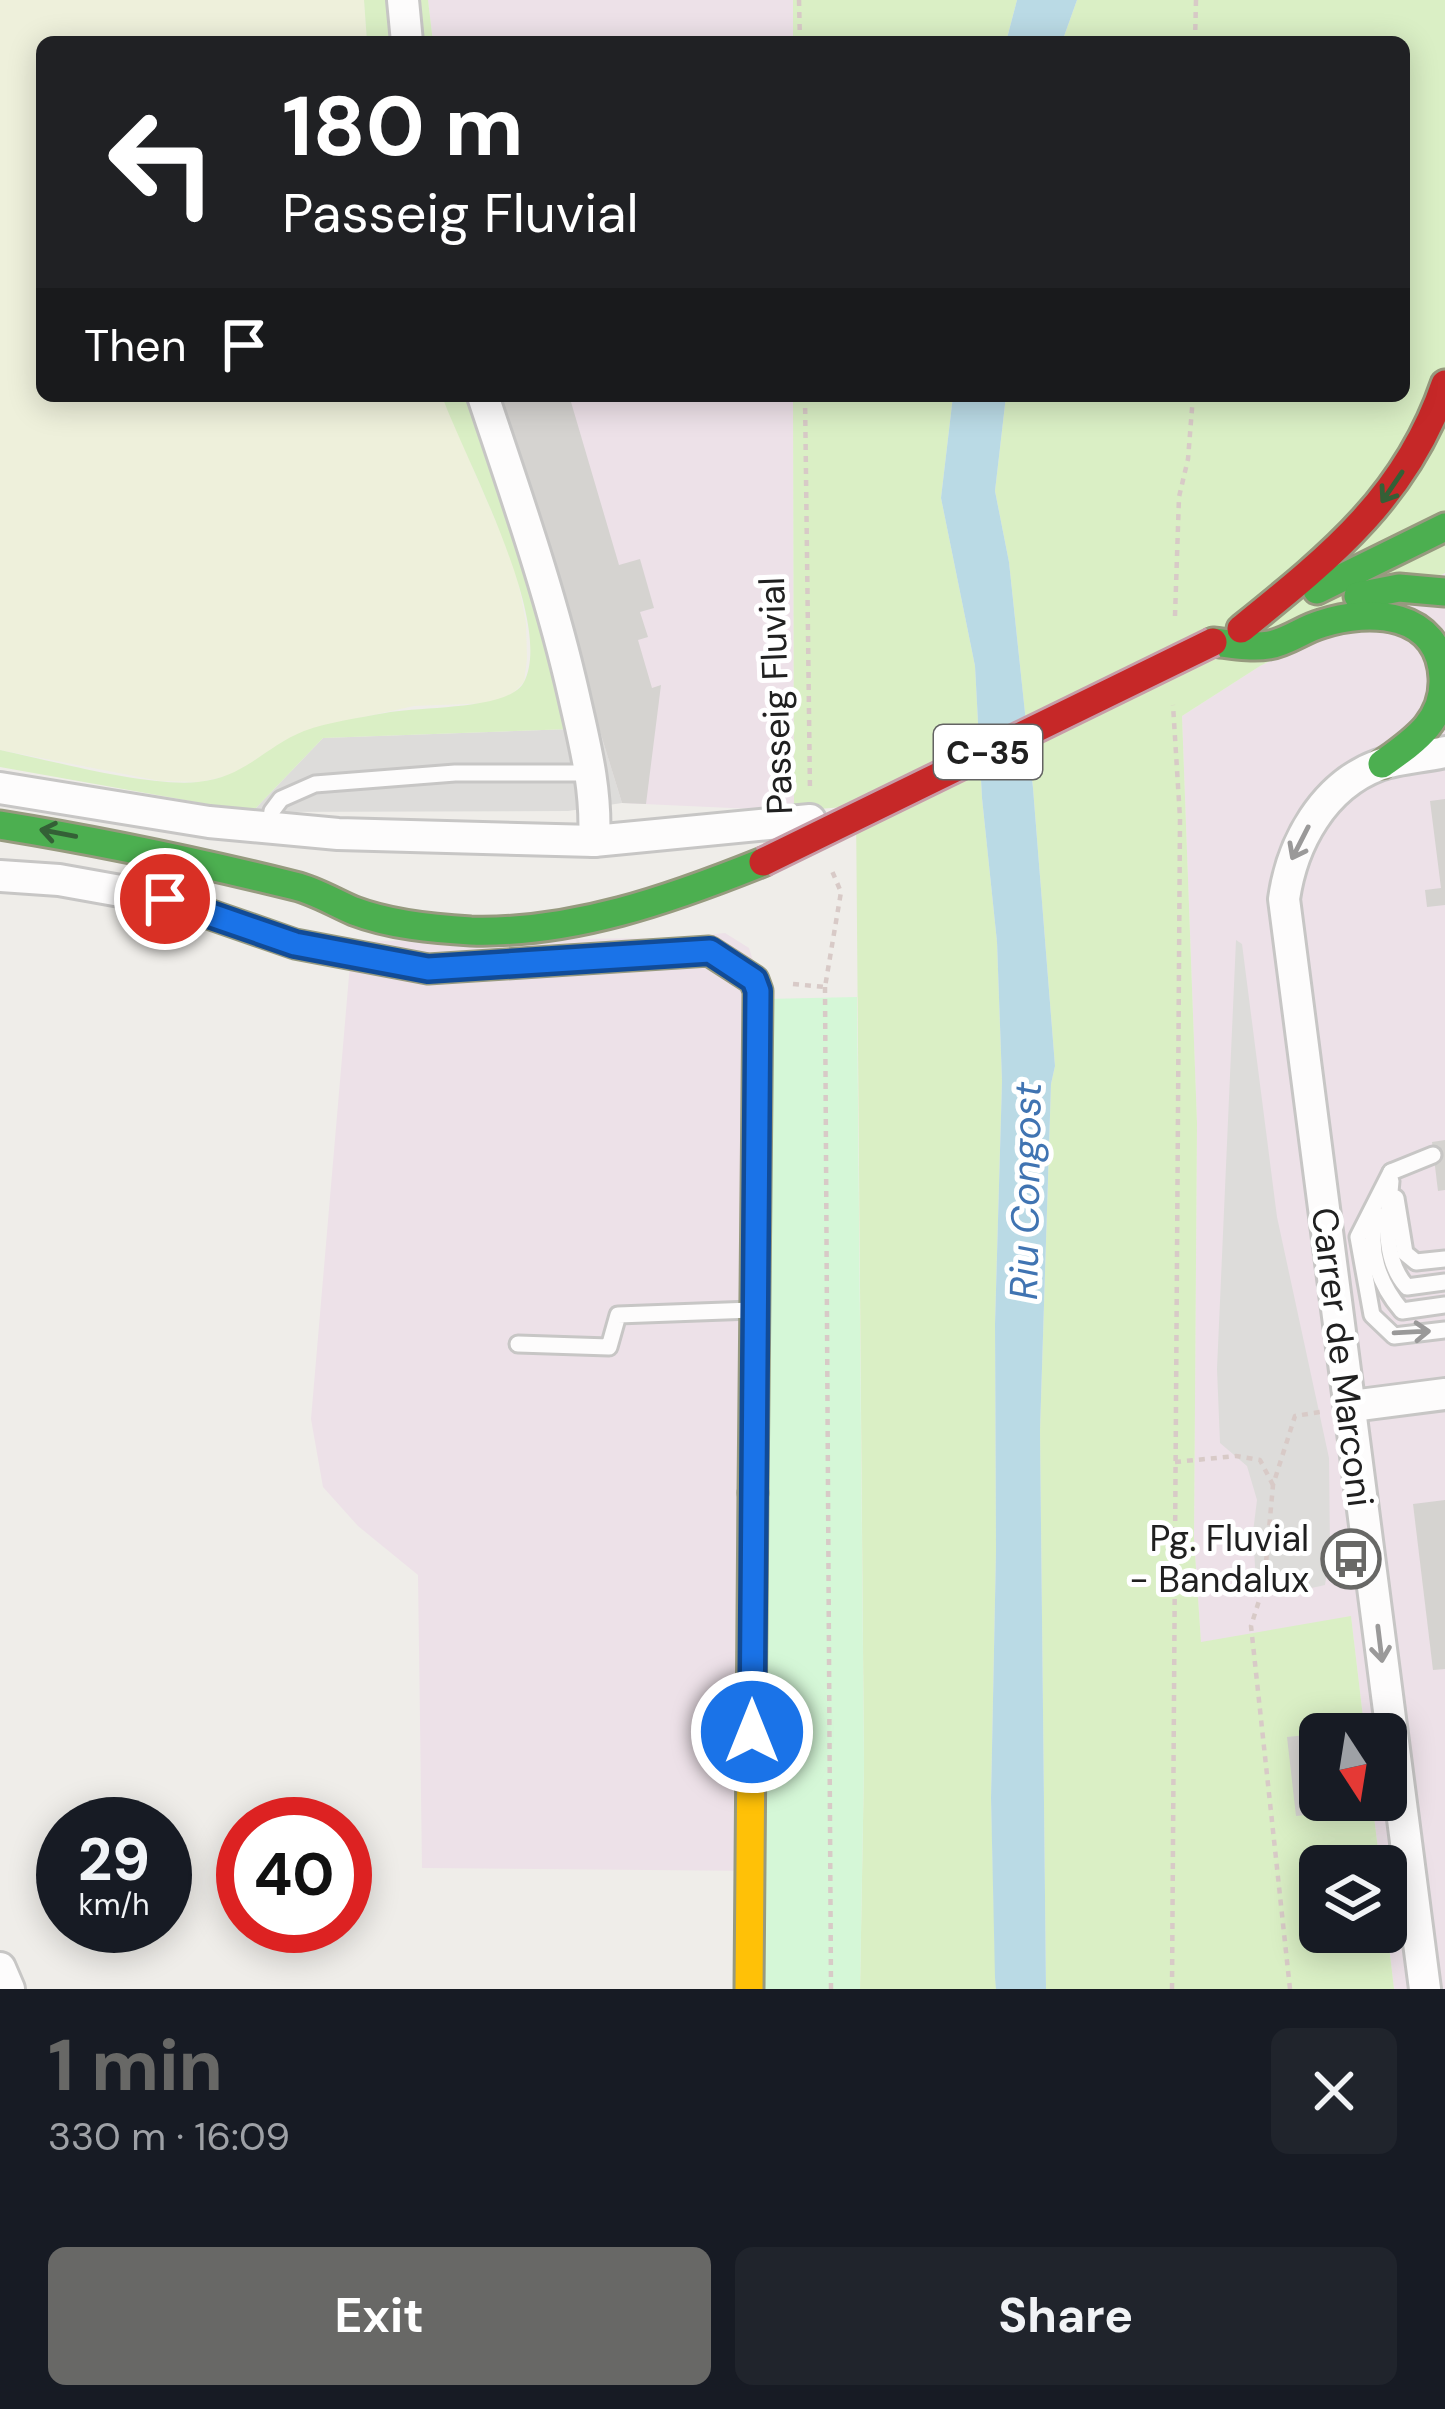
<!DOCTYPE html>
<html lang="en">
<head>
<meta charset="utf-8">
<style>
	:root { --surface:#171b24; --page:#20242c; --text:#f1f3f6; --muted:#9ea1a6; --accent:#686866 }
	body { margin:0; font-family:"DM Sans",sans-serif; background:var(--page); color:var(--text); height:100vh; display:flex; flex-direction:column; font-size:45px; white-space:nowrap }
	* { box-sizing:border-box; margin:0 }
	p { font-size:39px; color:var(--muted) }
	.icon { flex:none; width:66px; height:66px; fill:none; stroke:currentColor; stroke-width:2; stroke-linecap:round; stroke-linejoin:round }
	.map { position:relative; height:1989px; overflow:hidden }
	.panel { display:flex; flex-direction:column; background:var(--surface); flex:1 }
	.panel>* { flex:none }
	.guide { position:absolute; left:36px; top:36px; width:1374px; height:366px; border-radius:18px; box-shadow:0 6px 30px #0003; background:#202124; color:#fff; overflow:hidden }
	.needle { width:78px; rotate:168deg }
	.fabs { position:absolute; left:1299px; top:1713px; display:grid; gap:24px }
	.fabs a { display:grid; place-items:center; width:108px; height:108px; border-radius:18px; background:var(--surface); box-shadow:0 6px 30px #0003; font-size:60px }
	.speed { position:absolute; left:36px; top:1797px; display:flex; gap:24px; font-size:60px; font-weight:700; text-align:center }
	.speed>* { display:grid; place-content:center; width:156px; height:156px; border-radius:50%; background:var(--surface); box-shadow:0 6px 30px #0003; line-height:1 }
	.speed small { font-size:30px; font-weight:400 }
	.speed .limit { border:18px solid #d22; background:#fff; color:#111 }
	.pin { position:absolute; display:grid; place-items:center; width:102px; height:102px; color:#fff; margin:-51px; border:6px solid #fff; border-radius:50%; box-shadow:0 3px 12px #0007 }
	.me { position:absolute; width:132px; margin:-66px; rotate:0deg; stroke-linejoin:round; filter:drop-shadow(0 0 9px #0008) }
	.turn { display:flex; align-items:center; gap:42px; height:252px; padding:0 48px; font-size:54px }
	.turn .icon { width:156px; height:156px; stroke-width:2.5 }
	.turn b { display:block; font-size:84px; line-height:102px }
	.then { display:flex; align-items:center; height:114px; padding:0 48px; background:#0003; gap:24px; font-size:45px }
	.round { display:grid; place-items:center; flex:none; width:126px; height:126px; border-radius:18px; background:var(--page) }
	.summary { display:flex; align-items:center; justify-content:space-between; height:204px; padding:0 48px }
	h1 { font-size:72px; font-weight:700; line-height:90px; color:var(--accent) }
	.cta { display:flex; gap:24px; margin-top:auto; padding:24px 48px }
	.cta a { flex:1; height:138px; border-radius:18px; background:var(--accent); color:#fff; font-size:48px; font-weight:700; line-height:138px; text-align:center }
	.cta a+a { background:var(--page); color:var(--text) }
	.map>svg:first-child { display:block }
	.industrial { fill:#ede1e8 }
	.religious { fill:#dddcda }
	.farmland { fill:#eef0db }
	.grass { fill:#daefc5 }
	.park { fill:#d5f7d7 }
	.water { fill:#badae5 }
	.building { fill:#d5d3d0 }
	.lines { fill:none; stroke-linecap:round; stroke-linejoin:round }
	.lane-casing { stroke:#c7c6c5; stroke-width:21 }
	.street-casing { stroke:#c7c6c5; stroke-width:36 }
	.fast-casing { stroke:#979a7f; stroke-width:33 }
	.slow-casing { stroke:#979a7f; stroke-width:33 }
	.jam-casing { stroke:#979a7f; stroke-width:33 }
	.path { stroke:#d8cac7; stroke-width:4.5; stroke-dasharray:6 6; stroke-linecap:butt }
	.lane { stroke:#fdfcfc; stroke-width:15 }
	.street { stroke:#fdfcfc; stroke-width:30 }
	.fast { stroke:#4caf50; stroke-width:27 }
	.slow { stroke:#ffc107; stroke-width:27 }
	.jam { stroke:#c62828; stroke-width:27 }
	.jam-bridge-casing { stroke:#c79da8; stroke-width:33; stroke-linecap:butt }
	.jam-bridge { stroke:#c62828; stroke-width:27 }
	.oneway { stroke:#346036 }
	.oneway2 { stroke:#9a9999 }
	.route-casing { stroke:#114b97; stroke-width:30 }
	.route { stroke:#1a73e8; stroke-width:21 }
	.labels { text-anchor:middle; stroke-width:10; stroke-linejoin:round; paint-order:stroke }
	.shield { fill:#fff; stroke:#636363; stroke-width:3 }
	.shield-label { font-size:33px; font-weight:bold; fill:#202020 }
	.street-label { font-size:36px; fill:#202020; stroke:#fff }
	.poi-label { font-size:36px; fill:#202020; stroke:#fff; text-anchor:end }
	.water-label { font-size:39px; font-style:italic; fill:#4074b2; stroke:#fff }
</style>
</head>
<body>
<div class="map">
<svg width="1445" height="1989" viewBox="0 0 1445 1989">
	<rect width="100%" height="100%" fill="#efede9"/>
	<g class="industrial">
		<polygon points="428,0 793,0 793,42 433,42"/>
		<polygon points="497,396 793,396 794,811 622,803"/>
		<polygon points="1445,573 1445,1989 1394,1989 1386,1920 1386,1866 1380,1866 1372,1800 1386,1800 1386,1734 1365,1734 1351,1617 1201,1643 1194,1539 1197,1123 1182,716 1260,666"/>
		<polygon points="725,933 749,948 765,999 761,1871 422,1868 418,1575 358,1526 323,1487 311,1419 352,941 675,938"/>
	</g>
	<g class="religious">
		<polygon points="599,728 622,803 568,811 252,812 323,738"/>
		<polygon points="1236,940 1242,944 1277,1217 1329,1458 1330,1551 1325,1585 1276,1596 1256,1583 1253,1532 1257,1500 1247,1466 1220,1443 1217,1369"/>
	</g>
	<polygon class="farmland" points="0,0 364,0 367,42 42,42 42,396 442,396 515,566 526,623 527,659 524,682 511,695 493,703 414,706 323,726 270,750 236,774 200,782 160,781 0,750"/>
	<g class="grass">
		<polygon points="364,0 428,0 433,42 367,42"/>
		<polygon points="793,0 1017,0 1006,42 793,42"/>
		<polygon points="1077,0 1445,0 1445,573 1260,666 1182,716 1197,1123 1194,1539 1201,1642 1351,1616 1365,1734 1320,1734 1320,1800 1372,1800 1380,1866 1320,1866 1320,1932 1386,1932 1386,1920 1394,1989 1046,1989 1040,1431 1051,1084 1055,1066 1033,788 1009,562 995,491 1006,396 1404,396 1404,42 1062,42"/>
		<path d="M442,396H497L599,728L323,738L252,812L0,767V750C53,761 147,787 198,782C246,777 264,747 304,731C329,722 358,718 385,713C418,706 509,711 524,682C555,622 464,457 442,396Z"/>
		<polygon points="793,396 953,396 941,498 975,666 982,798 997,942 1002,1081 995,1323 996,1550 991,1798 996,1989 860,1989 864,1765 856,806 794,811"/>
	</g>
	<polygon class="park" points="857,997 864,1765 860,1989 759,1989 765,999"/>
	<g class="water">
		<polygon points="1017,0 1077,0 1062,42 1006,42"/>
		<polygon points="953,396 1006,396 995,491 1009,562 1033,788 1055,1066 1051,1084 1040,1431 1046,1989 996,1989 995,1978 991,1798 996,1550 995,1324 1002,1081 997,942 982,798 975,666 941,498"/>
	</g>
	<g class="building">
		<polygon points="497,396 578,396 579,400 571,402 619,565 640,559 654,608 640,612 648,637 638,640 652,688 661,685 646,804 622,803"/>
		<polygon points="1445,799 1445,905 1427,907 1425,890 1441,888 1430,801"/>
		<polygon points="1445,1140 1445,1190 1438,1191 1432,1142"/>
		<polygon points="1445,1500 1445,1669 1433,1670 1413,1504"/>
		<polygon points="1306,1735 1315,1814 1296,1816 1287,1737"/>
	</g>
	<g class="lines">
		<g class="lane-casing">
			<g id="lane">
				<polyline points="269,829 272,811 281,799 315,784 455,773 592,773"/>
				<polyline points="1391,1172 1358,1237 1372,1315 1394,1336 1445,1330"/>
				<polyline points="1391,1172 1433,1155"/>
				<path d="M1391,1181C1388,1217 1381,1258 1407,1287L1445,1282"/>
				<polyline points="1396,1198 1405,1253 1416,1262 1445,1259"/>
				<path d="M1377,1215C1366,1249 1379,1284 1402,1311L1445,1305"/>
				<polyline points="518,1344 609,1347 618,1315 752,1310"/>
			</g>
		</g>
		<g class="street-casing">
			<g id="street">
				<polyline points="403,0 407,42"/>
				<path d="M483,396C516,495 551,594 574,696C585,745 597,790 594,841"/>
				<polyline points="0,788 209,822 338,834 594,841 810,820"/>
				<polyline points="0,876 59,880 165,899"/>
				<polyline points="1352,1406 1445,1394"/>
				<polyline points="0,1968 9,1989"/>
				<path d="M1425,1989L1284,899C1292,843 1323,786 1379,765C1399,758 1424,757 1445,752"/>
			</g>
		</g>
		<g class="fast-casing">
			<g id="fast">
				<polyline points="1317,590 1445,527"/>
				<polyline points="1358,596 1399,588 1445,592"/>
				<path d="M1213,642C1231,644 1251,648 1269,645C1288,642 1303,629 1321,624C1370,608 1440,611 1443,678C1445,721 1414,741 1382,764"/>
				<path d="M0,825C99,841 198,862 295,886C316,891 335,903 354,911C391,925 433,929 471,931C572,934 671,899 763,862"/>
				<polyline points="167,873 165,899 295,944 428,969 709,951 754,980 758,991 753,1493"/>
			</g>
		</g>
		<g class="slow-casing">
			<polyline id="slow" points="749,1989 753,1493"/>
		</g>
		<g class="jam-casing">
			<path id="jam" d="M1241,629C1330,557 1407,496 1445,384"/>
		</g>
		<g class="path">
			<polyline points="799,0 800,42"/>
			<polyline points="1195,42 1196,0"/>
			<polyline points="805,396 810,792"/>
			<polyline points="1175,616 1179,497 1188,459 1193,396"/>
			<polyline points="793,984 825,987 841,892 832,871"/>
			<polyline points="825,987 831,1989"/>
			<polyline points="1175,1462 1236,1456 1260,1460 1273,1485"/>
			<polyline points="1172,1989 1180,818 1173,705"/>
			<polyline points="1290,1989 1251,1626 1264,1585 1273,1485 1295,1416 1320,1412"/>
		</g>
		<use href="#lane" class="lane"/>
		<use href="#street" class="street"/>
		<use href="#fast" class="fast"/>
		<use href="#slow" class="slow"/>
		<use href="#jam" class="jam"/>
		<g class="jam-bridge-casing">
			<polyline id="jam-bridge" points="763,862 1213,642"/>
		</g>
		<use href="#jam-bridge" class="jam-bridge"/>
	</g>
	<defs><path id="oneway-shaft" d="M-6 0H5M1.5-3L5.5 0L1.5 3" fill="none" stroke-width="1.6" stroke-linecap="round" stroke-linejoin="round" transform="scale(3)"/></defs>
	<g class="oneway">
		<use href="#oneway-shaft" transform="translate(1392 487) rotate(124)"/>
		<use href="#oneway-shaft" transform="translate(58 833) rotate(-169)"/>
	</g>
	<g class="oneway2">
		<use href="#oneway-shaft" transform="translate(1300 843) rotate(117)"/>
		<use href="#oneway-shaft" transform="translate(1412 1332) rotate(-3)"/>
		<use href="#oneway-shaft" transform="translate(1380 1644) rotate(83)"/>
	</g>
	<g class="lines">
		<g class="route-casing">
			<polyline id="route" points="165,899 295,944 428,969 710,951 754,980 758,991 752,1732"/>
		</g>
		<use href="#route" class="route"/>
	</g>
	<defs>
		<g id="bus-ring" transform="scale(3)"><circle r="9.5" fill="#fff" stroke="#686866" stroke-width="1.5"/><path d="M-5-6H5V4H4V6H2V4H-2V6H-4V4H-5ZM-3.5-4V0h7V-4ZM-3.5 1.2v1.5H-2V1.2ZM2 1.2v1.5H3.5V1.2Z" fill="#686866"/></g>
	</defs>
	<g fill-rule="evenodd">
		<use href="#bus-ring" x="1351" y="1559"/>
	</g>
	<g class="labels">
		<rect class="shield" x="934" y="725" width="108" height="54" rx="9"/>
		<g class="shield-label">
			<text x="988" y="764">C-35</text>
		</g>
		<g class="street-label">
			<text transform="translate(775 696) rotate(-92)" y="13">Passeig Fluvial</text>
			<text transform="translate(1343 1357) rotate(83)" y="13">Carrer de Marconi</text>
		</g>
		<g class="poi-label">
			<text x="1309" y="1551">Pg. Fluvial<tspan x="1309" dy="41">- Bandalux</tspan></text>
		</g>
		<g class="water-label">
			<text transform="translate(1025 1191) rotate(-89)" y="14">Riu Congost</text>
		</g>
	</g>
</svg>
<div class="fabs">
<a><svg class="needle" viewBox="-14 -14 28 28"><path d="M0-13l5 13h-10z" fill="#e53935"/><path d="M0 13l5-13h-10z" fill="#9ea1a6"/></svg></a>
<a><svg class="icon" aria-label="layers" viewBox="0 0 24 24"><path d="M12 4l9 5-9 5-9-5zM3 14l9 5 9-5"/></svg></a>
</div>
<div class="speed"><div>29<small>km/h</small></div><div class="limit">40</div></div>
<div class="pin" style="left:165px;top:899px;background:#d93025"><svg class="icon" aria-label="arrive" viewBox="0 0 24 24"><path d="M6 21V4h12l-3 4 3 4H6"/></svg></div>
<svg class="me" style="left:752px;top:1732px" viewBox="-20 -20 40 40"><circle r="17" fill="#1a73e8" stroke="#fff" stroke-width="3"/><path d="M0-11L8 9 0 5-8 9z" fill="#fff"/></svg>
<div class="guide">
<div class="turn"><svg class="icon" aria-label="left" viewBox="0 0 24 24"><path d="M17 20v-9H6M10 6l-5 5 5 5"/></svg><div><b>180 m</b>Passeig Fluvial</div></div>
<div class="then">Then<svg class="icon" aria-label="arrive" viewBox="0 0 24 24"><path d="M6 21V4h12l-3 4 3 4H6"/></svg></div>
</div>
</div>
<section class="panel">
<div class="summary"><div><h1>1 min</h1><p>330 m · 16:09</p></div><a class="round"><svg class="icon" aria-label="close" viewBox="0 0 24 24"><path d="M6 6l12 12M18 6L6 18"/></svg></a></div>
<div class="cta"><a>Exit</a><a>Share</a></div>
</section>
</body>
</html>
